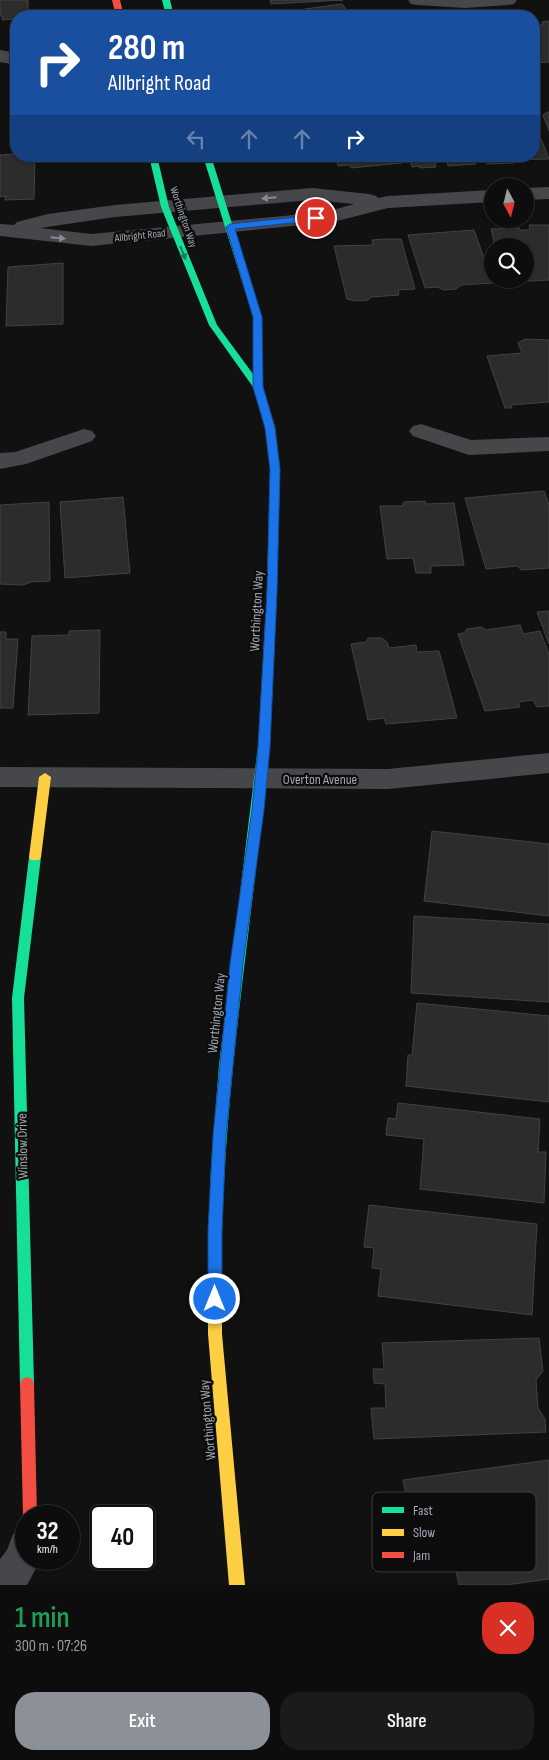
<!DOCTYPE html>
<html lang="en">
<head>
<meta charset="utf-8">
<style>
	:root { --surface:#0d0d0e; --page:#1b1b1c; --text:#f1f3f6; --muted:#9a9c9e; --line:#2d2d2e; --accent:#8c9099 }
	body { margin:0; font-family:"Sofia Sans Condensed",sans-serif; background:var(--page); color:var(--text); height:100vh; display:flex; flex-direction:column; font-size:19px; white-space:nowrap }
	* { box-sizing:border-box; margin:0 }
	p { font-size:16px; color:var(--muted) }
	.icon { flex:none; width:28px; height:28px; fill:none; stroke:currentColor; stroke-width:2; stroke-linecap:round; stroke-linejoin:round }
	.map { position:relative; height:1585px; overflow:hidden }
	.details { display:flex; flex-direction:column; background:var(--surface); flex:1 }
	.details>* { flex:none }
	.top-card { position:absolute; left:10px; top:10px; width:530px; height:152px; border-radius:20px; box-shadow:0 1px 4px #0004,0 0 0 1px var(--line); background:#1a4fa0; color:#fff; overflow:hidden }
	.needle { width:32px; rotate:173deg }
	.fabs { position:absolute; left:484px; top:178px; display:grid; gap:10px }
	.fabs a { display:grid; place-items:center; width:50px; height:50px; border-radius:50%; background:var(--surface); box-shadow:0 1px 4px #0004,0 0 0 1px var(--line); font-size:25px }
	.speed { position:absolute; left:15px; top:1505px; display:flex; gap:10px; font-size:25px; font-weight:700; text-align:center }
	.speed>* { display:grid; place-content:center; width:65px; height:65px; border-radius:50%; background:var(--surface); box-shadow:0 1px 4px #0004,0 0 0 1px var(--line); line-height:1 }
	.speed small { font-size:12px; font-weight:400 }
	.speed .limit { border:2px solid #111; border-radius:8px; background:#fff; color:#111 }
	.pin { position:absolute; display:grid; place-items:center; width:42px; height:42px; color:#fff; margin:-21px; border:2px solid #fff; border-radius:50%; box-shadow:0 1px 5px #0007 }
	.me { position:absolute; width:55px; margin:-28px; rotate:0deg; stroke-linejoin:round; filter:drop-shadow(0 0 4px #0008) }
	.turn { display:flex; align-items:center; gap:18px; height:105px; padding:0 15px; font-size:22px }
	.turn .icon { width:65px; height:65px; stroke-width:2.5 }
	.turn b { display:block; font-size:35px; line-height:42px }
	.lanes { display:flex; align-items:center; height:48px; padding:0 15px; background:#0003; justify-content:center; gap:25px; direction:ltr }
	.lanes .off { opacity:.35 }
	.round { display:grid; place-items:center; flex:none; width:52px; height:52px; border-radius:20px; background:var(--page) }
	.overview { display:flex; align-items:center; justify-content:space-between; height:85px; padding:0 15px }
	h1 { font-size:30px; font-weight:600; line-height:38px; color:#1e9e55 }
	.primary-button { display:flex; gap:10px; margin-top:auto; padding:10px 15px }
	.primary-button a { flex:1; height:58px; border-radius:20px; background:var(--accent); color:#fff; font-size:20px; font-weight:600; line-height:58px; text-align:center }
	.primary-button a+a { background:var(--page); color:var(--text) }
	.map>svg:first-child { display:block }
	.building { fill:#2c2c2d; stroke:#414245 }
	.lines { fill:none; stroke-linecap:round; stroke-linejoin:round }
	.street { fill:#46474a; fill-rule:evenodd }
	.fast { fill:#16e098; fill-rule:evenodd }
	.slow { fill:#ffcf43; fill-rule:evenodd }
	.jam { fill:#f24e42; fill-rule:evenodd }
	.oneway { fill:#888b93 }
	.oneway2 { fill:#128159 }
	.route { fill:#1a73e8; stroke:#114b97 }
	.labels { text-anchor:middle; stroke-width:4.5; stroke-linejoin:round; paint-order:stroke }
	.far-street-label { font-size:11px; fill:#a4a8b2; stroke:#0c0c0d }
	.street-label { font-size:14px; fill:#a4a8b2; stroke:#0c0c0d }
	.key { fill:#0c0c0d; stroke:#3a3b3f; stroke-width:1 }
	.key-label { font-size:14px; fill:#a4a8b2 }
</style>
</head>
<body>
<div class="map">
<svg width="549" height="1585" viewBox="0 0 549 1585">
	<rect width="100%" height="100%" fill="#111112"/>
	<g class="building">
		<polygon points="0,0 28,0 28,16 16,16 16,19 2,20 3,16 0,16"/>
		<polygon points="270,0 343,0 271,4"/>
		<polygon points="342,4 352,16 270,16 268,14"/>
		<polygon points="549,21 549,62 534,63 534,24 543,25 542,22"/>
		<polygon points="547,112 549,112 549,131 543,115"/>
		<polygon points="534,121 549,159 513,160 514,163 487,164 484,156 534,156"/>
		<polygon points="16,154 16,156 35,156 34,199 5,200 6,196 0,197 0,155"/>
		<polygon points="335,156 400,156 402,163 351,168 350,165 338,166"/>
		<polygon points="409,156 474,156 476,164 448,166 447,162 435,162 436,167 420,168 419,166 412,167"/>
		<polygon points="529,225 549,225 549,280 528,281 524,283 513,284 504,282 503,279 525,279 525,246 495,246 491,229 519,228 520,230 530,230"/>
		<polygon points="474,230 493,283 461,285 456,289 444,290 437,287 425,288 408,235"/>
		<polygon points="384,239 401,239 415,289 398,290 399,295 371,297 368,300 356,301 347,299 334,246 373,245 372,240"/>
		<polygon points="63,263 63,324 6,326 8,267"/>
		<polygon points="525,339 549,340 549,402 511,405 512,408 505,408 487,356 522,353 518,343"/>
		<polygon points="544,491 549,505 549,568 521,570 518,566 486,569 465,498"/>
		<polygon points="123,497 130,573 65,578 60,502"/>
		<polygon points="425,501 426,504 454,503 464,565 431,566 431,573 416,573 413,558 387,559 380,506 402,506 404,502"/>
		<polygon points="49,502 50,581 31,582 23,585 0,584 0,505"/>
		<polygon points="549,611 549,644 537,612"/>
		<polygon points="520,625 523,634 540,631 549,654 549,706 537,707 533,700 518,702 520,707 485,711 458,634 464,633 467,629 481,627 486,630"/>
		<polygon points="100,630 99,713 28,715 32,636 69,635 69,631"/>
		<polygon points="0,632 6,632 6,639 18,639 13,708 0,708"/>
		<polygon points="368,638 382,638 387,642 389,648 416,645 417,652 439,651 457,718 386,724 384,718 368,720 351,644 366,642"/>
		<polygon points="432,831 549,844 549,916 424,901"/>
		<polygon points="414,916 549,924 549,1002 411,993"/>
		<polygon points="417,1003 549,1016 549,1102 406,1086 408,1055 412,1055"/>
		<polygon points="398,1103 540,1119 538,1152 546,1152 544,1203 420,1189 424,1139 386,1135 388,1118 396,1119"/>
		<polygon points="369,1205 537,1224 532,1315 378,1296 381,1269 372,1268 374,1248 364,1247"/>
		<polygon points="539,1338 543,1371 536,1380 538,1408 545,1419 546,1432 374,1439 371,1408 386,1408 385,1384 374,1383 373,1369 384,1369 382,1343"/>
		<polygon points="549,1460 549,1579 506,1585 459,1585 447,1529 414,1534 403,1480"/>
	</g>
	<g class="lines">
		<g class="street">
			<polygon points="408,0 517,0 514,4 508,5 465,8 417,5 411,4"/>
			<polygon points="0,50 16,53 16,65 0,62"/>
			<polygon points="549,187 549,199 525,200 525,188"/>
			<path d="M312,188L369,194L376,196L378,198L388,196L492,190V202L388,208L333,222L91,246L0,236V224L14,225L17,222L48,214L115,205ZM312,200L354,204L333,210L284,216L91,234L40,228L115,217Z"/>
			<polygon points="421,424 471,440 549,437 549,451 469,455 413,436 409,431 413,426"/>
			<polygon points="84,429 92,431 96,436 92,441 26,464 0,469 0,453 15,452"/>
			<polygon points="549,753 549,773 388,789 0,787 0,767 388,769"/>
			<polygon points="26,1529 26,1559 41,1559 27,1585 0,1585 0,1559 7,1550 13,1534"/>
		</g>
		<g class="fast">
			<polygon points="162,0 170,0 174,16 166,16"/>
			<polygon points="149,156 157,156 169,207 217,325 253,374 253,317 203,156 211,156 261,317 263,387 275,427 280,469 277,587 276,589 268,589 267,587 270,469 265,427 253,387 209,325 161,207"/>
			<path d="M264,742L270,746L267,773C251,927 226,1078 222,1233L220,1237L215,1239L210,1237L208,1233L211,1166L219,1065L258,746Z"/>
			<polygon points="35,853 39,854 41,857 24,998 34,1384 32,1389 27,1391 22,1389 20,1384 12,998 29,857 31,854"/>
		</g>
		<g class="slow">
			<polygon points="45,773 51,777 41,857 39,860 31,860 29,857 39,777"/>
			<polygon points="215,1227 220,1229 222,1233 222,1334 245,1585 229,1585 208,1334 208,1233 210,1229"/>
		</g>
		<g class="jam">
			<polygon points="112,0 120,0 124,16 116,16"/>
			<polygon points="272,583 277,587 270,746 264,750 258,746 267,587"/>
			<polygon points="27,1377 32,1379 34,1384 37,1516 26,1516 26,1522 23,1516 20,1384 22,1379"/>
		</g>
	</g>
	<defs><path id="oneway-solid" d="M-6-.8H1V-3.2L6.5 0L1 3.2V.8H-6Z" transform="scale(1.25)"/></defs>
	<g class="oneway">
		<use href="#oneway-solid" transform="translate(269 198) rotate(175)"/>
		<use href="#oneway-solid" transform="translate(58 238) rotate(5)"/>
	</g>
	<use class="oneway2" href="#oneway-solid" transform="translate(183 253) rotate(68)"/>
	<polygon class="route" points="316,215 320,218 319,220 235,229 262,317 263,387 275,428 280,469 277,592 270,747 264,810 243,964 226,1136 222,1231 222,1299 220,1304 215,1306 210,1304 208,1299 208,1231 213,1136 230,964 252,810 258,747 267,592 270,469 265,428 253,387 253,317 226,227 230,224"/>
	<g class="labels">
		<g class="far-street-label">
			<text transform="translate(184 217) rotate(71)" y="4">Worthington Way</text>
			<text transform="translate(140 235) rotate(-6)" y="4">Allbright Road</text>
		</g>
		<g class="street-label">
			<text transform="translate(256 611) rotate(-87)" y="5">Worthington Way</text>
			<text x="320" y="784">Overton Avenue</text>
			<text transform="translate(216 1013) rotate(-84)" y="5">Worthington Way</text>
			<text transform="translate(22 1146) rotate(-91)" y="5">Winslow Drive</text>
			<text transform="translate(207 1420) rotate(-95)" y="5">Worthington Way</text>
		</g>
	</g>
	<rect x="372" y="1492" width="164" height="80" rx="8" class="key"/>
	<rect x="382" y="1507" width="22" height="6" fill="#16e098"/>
	<rect x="382" y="1529" width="22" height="7" fill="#ffcf43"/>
	<rect x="382" y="1552" width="22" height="6" fill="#f24e42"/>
	<g class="key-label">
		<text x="413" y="1515">Fast</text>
		<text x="413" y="1537">Slow</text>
		<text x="413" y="1560">Jam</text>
	</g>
</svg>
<div class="fabs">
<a><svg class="needle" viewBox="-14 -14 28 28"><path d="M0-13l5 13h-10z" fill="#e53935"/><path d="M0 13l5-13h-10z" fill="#9a9c9e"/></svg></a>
<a><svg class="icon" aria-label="search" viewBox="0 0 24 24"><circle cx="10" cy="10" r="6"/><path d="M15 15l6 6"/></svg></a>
</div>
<div class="speed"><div>32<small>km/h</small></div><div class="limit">40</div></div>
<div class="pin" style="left:316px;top:218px;background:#d93025"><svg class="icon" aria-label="arrive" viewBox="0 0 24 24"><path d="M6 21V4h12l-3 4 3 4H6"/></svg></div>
<svg class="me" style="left:215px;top:1299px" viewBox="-20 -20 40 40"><circle r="17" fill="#1a73e8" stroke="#fff" stroke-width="3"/><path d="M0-11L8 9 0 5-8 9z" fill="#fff"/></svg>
<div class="top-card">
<div class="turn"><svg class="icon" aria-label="right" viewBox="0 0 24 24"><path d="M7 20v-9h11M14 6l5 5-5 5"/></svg><div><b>280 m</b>Allbright Road</div></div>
<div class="lanes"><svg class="icon off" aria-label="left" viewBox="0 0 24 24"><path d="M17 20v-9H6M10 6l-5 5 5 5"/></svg><svg class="icon off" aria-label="ahead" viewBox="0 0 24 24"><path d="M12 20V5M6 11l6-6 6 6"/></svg><svg class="icon off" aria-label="ahead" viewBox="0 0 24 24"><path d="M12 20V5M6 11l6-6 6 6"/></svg><svg class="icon" aria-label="right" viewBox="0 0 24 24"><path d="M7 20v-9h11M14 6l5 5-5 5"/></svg></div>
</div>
</div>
<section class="details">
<div class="overview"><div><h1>1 min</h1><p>300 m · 07:26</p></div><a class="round" style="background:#d93025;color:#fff"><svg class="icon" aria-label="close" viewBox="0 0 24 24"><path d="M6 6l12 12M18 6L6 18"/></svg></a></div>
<div class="primary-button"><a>Exit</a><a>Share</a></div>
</section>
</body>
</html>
